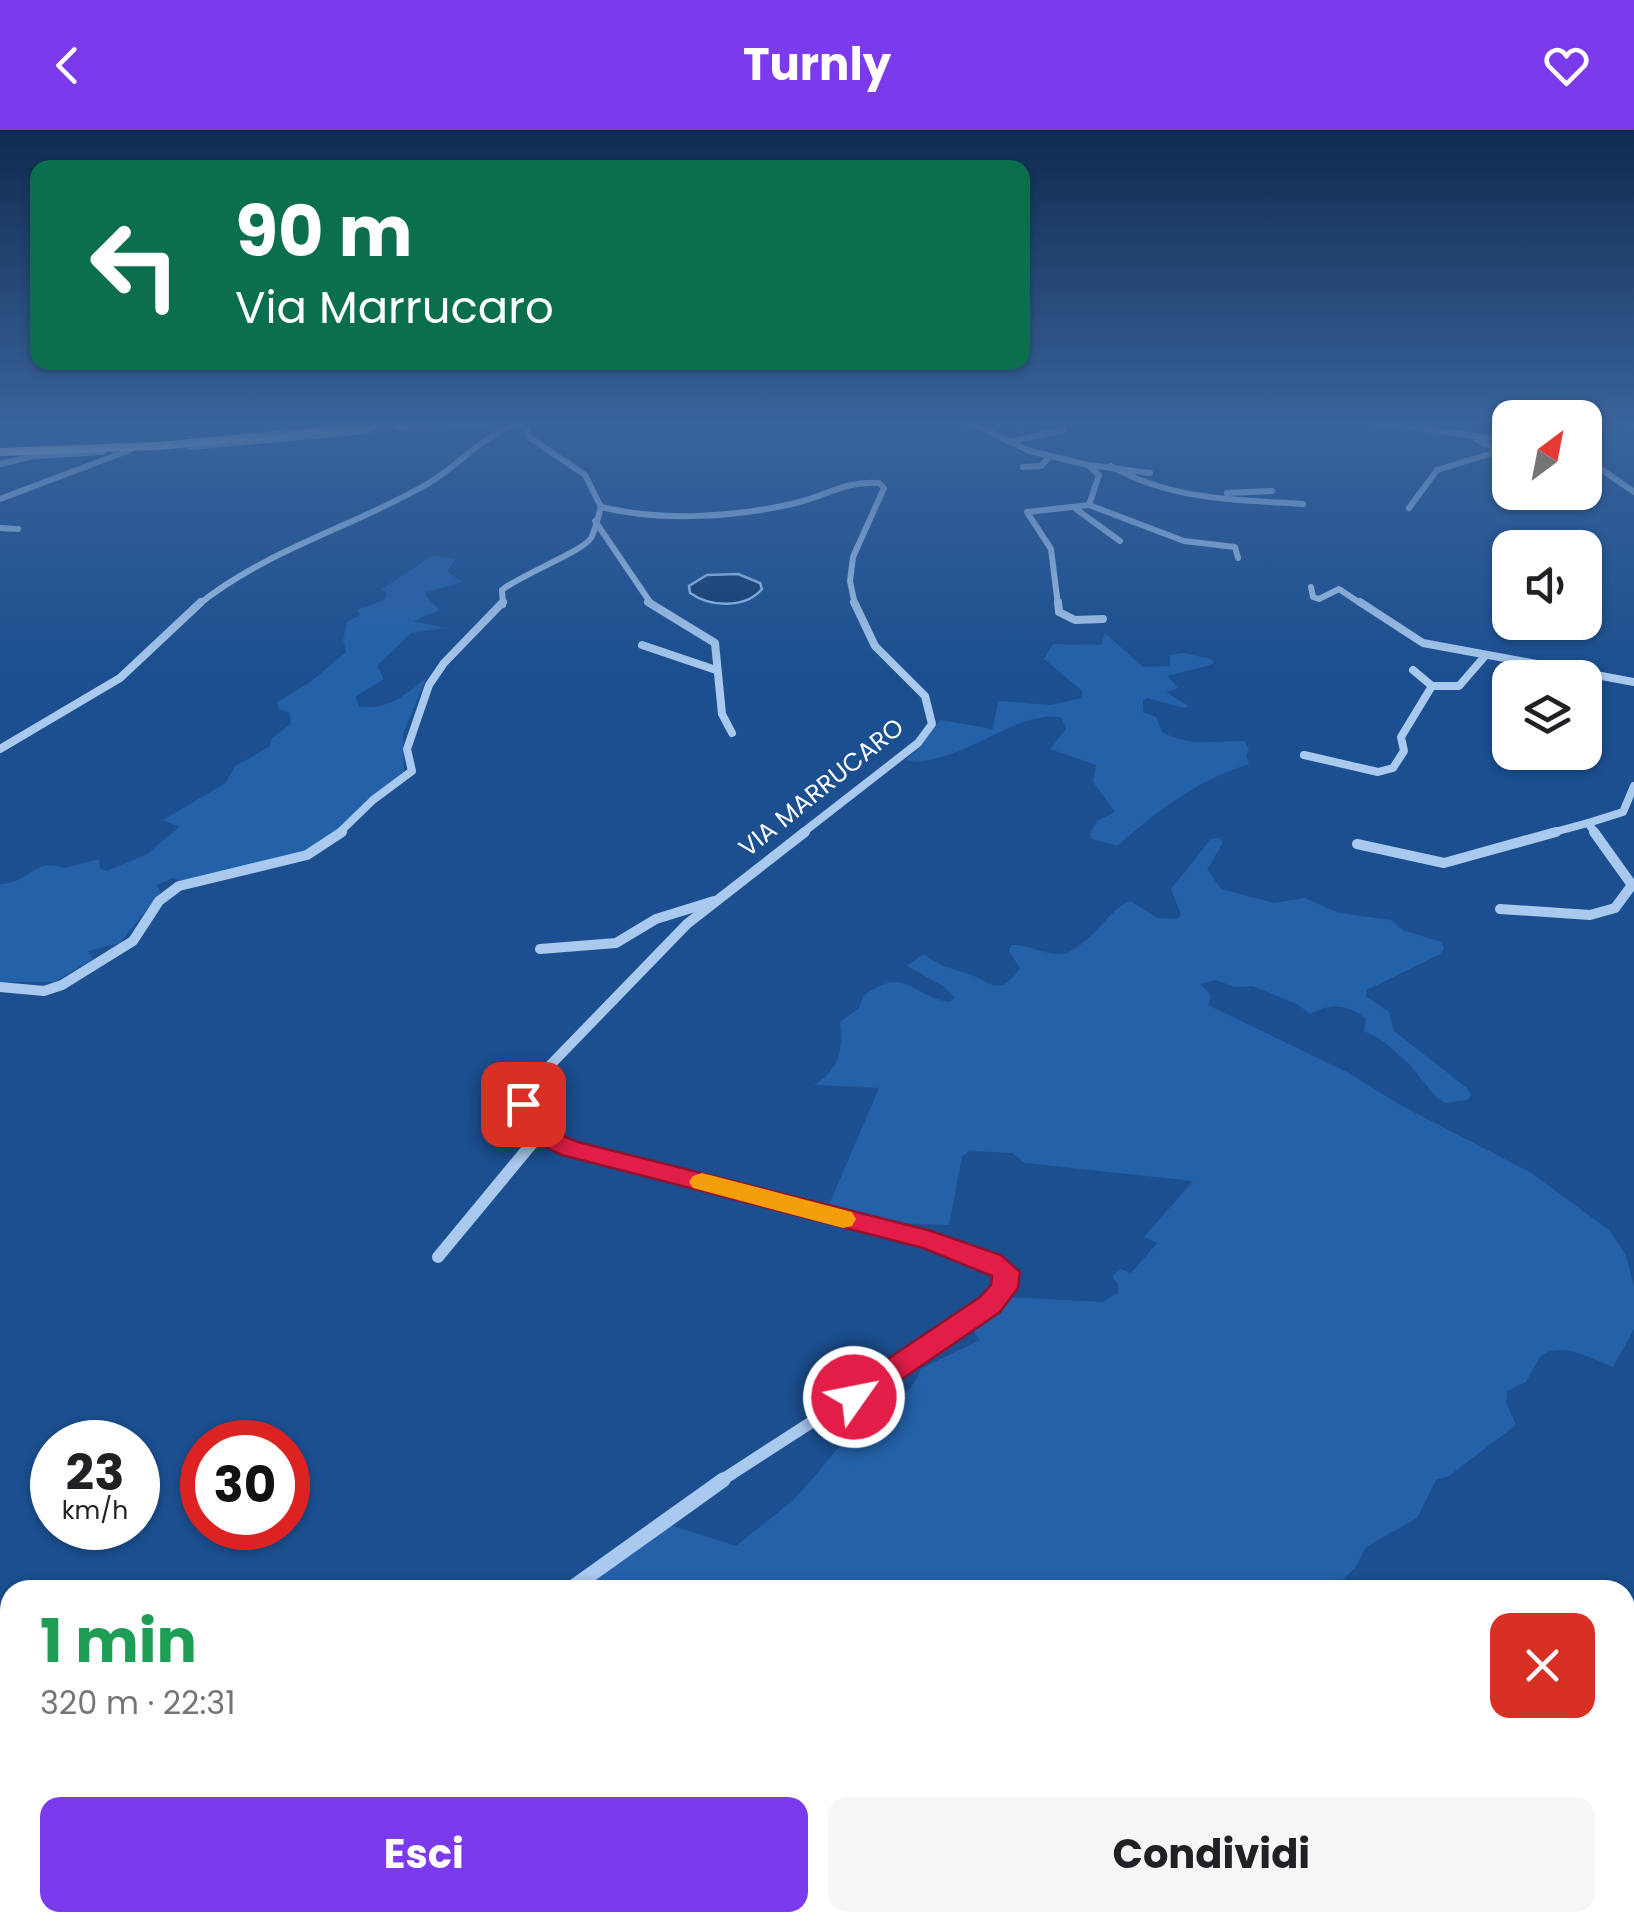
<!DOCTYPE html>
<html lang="it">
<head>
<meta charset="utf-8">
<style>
	:root { --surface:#fff; --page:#f6f6f6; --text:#202124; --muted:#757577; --accent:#7c3aed }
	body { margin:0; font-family:Poppins,sans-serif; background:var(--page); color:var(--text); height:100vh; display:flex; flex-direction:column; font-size:38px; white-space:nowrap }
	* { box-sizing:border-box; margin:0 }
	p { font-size:32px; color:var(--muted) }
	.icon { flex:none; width:55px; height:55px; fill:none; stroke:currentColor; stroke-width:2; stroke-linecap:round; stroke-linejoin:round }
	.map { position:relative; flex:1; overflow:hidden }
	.side { position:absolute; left:0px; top:1450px; width:1635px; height:352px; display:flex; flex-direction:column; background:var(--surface); border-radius:30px 30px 0 0; box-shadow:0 2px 8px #0004 }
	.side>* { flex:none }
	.guide { position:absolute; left:30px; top:30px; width:1000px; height:210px; border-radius:20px; box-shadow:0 2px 8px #0004; background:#0b6e4f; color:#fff; overflow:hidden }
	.needle { width:65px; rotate:32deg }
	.controls { position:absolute; left:1492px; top:270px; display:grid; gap:20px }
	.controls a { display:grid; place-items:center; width:110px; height:110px; border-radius:20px; background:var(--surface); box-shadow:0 2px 8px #0004; font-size:50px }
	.speed { position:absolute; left:30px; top:1290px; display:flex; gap:20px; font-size:50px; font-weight:700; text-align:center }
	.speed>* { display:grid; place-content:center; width:130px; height:130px; border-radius:50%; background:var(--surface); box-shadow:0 2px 8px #0004; line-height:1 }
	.speed small { font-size:25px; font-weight:400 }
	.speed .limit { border:15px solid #d22; background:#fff; color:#111 }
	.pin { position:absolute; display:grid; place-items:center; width:85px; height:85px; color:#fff; margin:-42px; border-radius:20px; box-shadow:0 5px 15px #0006 }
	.me { position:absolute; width:110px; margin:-55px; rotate:57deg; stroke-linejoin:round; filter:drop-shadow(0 0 8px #0008) }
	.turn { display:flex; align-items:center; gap:35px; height:210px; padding:0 40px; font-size:45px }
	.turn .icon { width:130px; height:130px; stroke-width:2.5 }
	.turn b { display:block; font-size:70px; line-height:85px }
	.round { display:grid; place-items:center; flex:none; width:105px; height:105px; border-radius:20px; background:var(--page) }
	.head { display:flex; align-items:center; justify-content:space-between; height:170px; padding:0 40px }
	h1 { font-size:60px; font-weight:700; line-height:75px; color:#1e9e55 }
	.primary-button { display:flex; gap:20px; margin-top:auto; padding:20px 40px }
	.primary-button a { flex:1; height:115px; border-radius:20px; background:var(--accent); color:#fff; font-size:40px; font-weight:700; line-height:115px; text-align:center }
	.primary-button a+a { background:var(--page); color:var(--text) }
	header { display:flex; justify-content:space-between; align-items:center; height:130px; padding:0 40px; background:var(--accent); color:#fff; font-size:45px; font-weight:700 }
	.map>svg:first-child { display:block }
	.green { fill:#2461a8 }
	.water { fill:#123a6d; stroke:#9cc4f0; stroke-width:2.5 }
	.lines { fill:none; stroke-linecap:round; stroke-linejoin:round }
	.street-far4 { stroke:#a9c9ee; stroke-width:6 }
	.street-far3 { stroke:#a9c9ee; stroke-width:8 }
	.street-far2 { stroke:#a9c9ee; stroke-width:10 }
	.street-far1 { stroke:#a9c9ee; stroke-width:12 }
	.street { stroke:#a9c9ee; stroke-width:15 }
	.highway { fill:#fff; fill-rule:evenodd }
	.route { fill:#e11d48; stroke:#92132f; stroke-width:2.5 }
	.slow { fill:#f59e0b }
	.labels { text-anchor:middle; stroke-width:10; stroke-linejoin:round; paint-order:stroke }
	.far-street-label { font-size:25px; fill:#fff; stroke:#1b4f8f }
</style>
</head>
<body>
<header><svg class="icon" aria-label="back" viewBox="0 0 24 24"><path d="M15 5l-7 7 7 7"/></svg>Turnly<svg class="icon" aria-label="heart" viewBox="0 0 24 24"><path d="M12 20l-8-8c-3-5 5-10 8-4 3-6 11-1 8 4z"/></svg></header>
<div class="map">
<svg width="1634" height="1802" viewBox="0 0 1634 1802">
	<rect width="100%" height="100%" fill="#1b4f8f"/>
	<g class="green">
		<path d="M432,426L456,429L447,441L462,452L427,462L425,465L439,480L413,491L445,498L411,503L377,536L384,549L355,567L360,577C389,579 404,566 426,548L403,604L404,643L337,702L301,724L184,752L173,748L157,755L160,763L120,813L88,821L93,829L54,852H0V754C30,754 33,727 64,738L99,729L100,739L107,741L147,724L179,697L163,690L226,653L234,637L270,616L272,608L291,594L290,583L279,579L277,572L309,553L346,522L343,510L347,492L360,485L357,480L384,470L387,464L382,459Z"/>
		<path d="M1105,503L1143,537L1170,536V525L1183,523L1211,529L1214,533L1210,535L1167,546L1178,558L1166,562L1189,576L1184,578L1147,568L1143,571V582L1156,587L1162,602C1188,617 1215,611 1244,611L1249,619L1246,626L1249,634C1196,651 1160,679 1117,716L1092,709L1090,704L1097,691L1115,682L1093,652L1096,635L1050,619L1066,599L1062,588C1021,576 953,641 905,630L918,620L940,590L993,599L998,571L1051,575L1082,568V561L1044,529L1053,514L1101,515Z"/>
		<path d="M1219,708L1223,713L1207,739L1221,759L1274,773L1305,768L1339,783L1391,790L1403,800L1442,812L1444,819L1440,824L1367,860L1366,866L1389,882L1394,901L1467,958L1471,965L1467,970L1445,973L1436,967L1410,935L1383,911L1364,901L1366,889C1347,874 1332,873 1310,884L1297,874L1252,856L1234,857L1216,850L1200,854L1211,865L1208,875L1347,942L1402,976L1530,1042L1609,1100L1626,1125L1634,1157V1199L1613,1237C1590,1228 1562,1210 1540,1227L1526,1252L1507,1261L1506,1272L1516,1295L1449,1346L1436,1350L1417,1388L1366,1417L1355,1438L1331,1460H579L667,1394L736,1416C756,1399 778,1384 797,1366C821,1342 838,1313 866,1291C885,1276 915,1264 920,1239L980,1210L969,1195L1007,1167L1102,1172L1118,1163V1154L1112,1146L1120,1139L1131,1143L1157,1113L1144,1107L1193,1051L1025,1033L1012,1023L969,1021L962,1027L949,1095L895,1093L828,1077L879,958L814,955C838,941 844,919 840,892L859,878L863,866C908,834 909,866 950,872L955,868L945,857L907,836L923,824C943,838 946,836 966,843C989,850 998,870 1020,838L1009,821L1011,815C1029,814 1050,829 1068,822C1093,812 1110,778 1130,771L1158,788L1177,789L1181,785L1171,759L1211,709Z"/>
		<polygon points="10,1760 10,1792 639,1793 638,1802 0,1802 0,1764"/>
	</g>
	<path class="water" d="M738,444L760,453L762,459C745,479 710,477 690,463L689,456L707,445Z"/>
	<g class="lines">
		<g class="street-far4">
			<polyline points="524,290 529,307 585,345 601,377"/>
			<polyline points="964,290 1030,321 1088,335 1099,345 1089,375 1027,382 1051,419 1058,475"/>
			<polyline points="1360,290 1510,311"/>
			<polyline points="1627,290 1634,294"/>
			<polyline points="399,298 546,290"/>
			<polyline points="1496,309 1493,299 1510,301"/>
			<polyline points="1009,312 1063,300"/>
			<polyline points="190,317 367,301"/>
			<polyline points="1585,328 1634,362"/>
			<polyline points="0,334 33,326 103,322"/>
			<polyline points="1089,335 1150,343"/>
			<path d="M1111,336C1170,370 1236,370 1303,374"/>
			<polyline points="1023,337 1041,336 1048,328"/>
			<polyline points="1227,363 1272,361"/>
			<polyline points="0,369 130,320"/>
			<polyline points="1089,375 1184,411 1235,417 1238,428"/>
			<path d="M601,377C662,392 736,387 796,373C825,366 848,350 879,353L884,358L853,427L850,451L855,475"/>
			<polyline points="1409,378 1437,340 1493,323 1491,316 1477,310"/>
			<polyline points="1076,379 1120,411"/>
			<polyline points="595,391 652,475"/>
			<polyline points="0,398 18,399"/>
			<polyline points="1311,457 1313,467 1319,469 1339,459 1363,475"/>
			<path d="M198,475C265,421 349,398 422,357C461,336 478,306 524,291"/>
			<path d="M503,475L502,460C522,444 582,422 591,408C596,399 598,386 601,377"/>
		</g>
		<g class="street-far3">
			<polyline points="648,472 715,513 722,584 732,603"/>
			<polyline points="1058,472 1059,482 1075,490 1103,489"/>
			<polyline points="1360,472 1423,513 1634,552"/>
			<polyline points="642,515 716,540"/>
			<polyline points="1413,540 1432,556 1459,556 1485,526"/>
			<polyline points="0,619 120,548 201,472"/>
			<polyline points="1304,625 1378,642 1393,638 1404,621 1401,607 1432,556"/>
			<polyline points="338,704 373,670 412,641 407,619 429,555 444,533 503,472"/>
			<polyline points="801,704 918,613 932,594 925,566 875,516 854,472"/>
			<polyline points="1547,704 1588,693"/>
			<polyline points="1596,704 1588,693 1623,682 1634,656"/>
		</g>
		<g class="street-far2">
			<polyline points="1357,714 1444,733 1556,702"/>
			<polyline points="1500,779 1590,785 1615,778 1632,755 1594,702"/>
			<polyline points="540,819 616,813 656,789 714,771"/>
			<polyline points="0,857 44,861 62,855 133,811 159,771 179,756 307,725 342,702"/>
			<polyline points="529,992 523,974 530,956 687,794 805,702"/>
		</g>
		<g class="street-far1">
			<polyline points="528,989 539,1005 570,1019 928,1110 992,1132 1006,1142 1004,1158 959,1197 719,1352"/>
			<polyline points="438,1127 539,1005"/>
		</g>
		<g class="street">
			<polyline points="569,1460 723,1350"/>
			<polyline points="0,1750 10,1747"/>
		</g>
		<polygon class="highway" points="400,290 448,290 442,294 157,320 0,326 0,318 157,312"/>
	</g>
	<linearGradient id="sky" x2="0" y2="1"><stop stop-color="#0f2b4f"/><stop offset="0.54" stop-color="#39639b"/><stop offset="1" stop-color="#39639b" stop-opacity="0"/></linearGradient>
	<rect width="1634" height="542" fill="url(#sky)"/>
	<path class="route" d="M523,966L531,968L548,1000L578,1012L928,1100L1001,1125L1020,1142L1018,1158L1000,1182L864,1275L854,1279L843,1275L839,1267L843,1259L980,1167L991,1155L992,1146L923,1118L562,1025C533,1012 520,1004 511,974Z"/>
	<polygon class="slow" points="702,1043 852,1082 856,1089 852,1096 843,1098 693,1058 689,1052 693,1046"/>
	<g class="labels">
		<g class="far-street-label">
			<text transform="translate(821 657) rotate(-39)" y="9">VIA MARRUCARO</text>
		</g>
	</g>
</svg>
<div class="controls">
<a><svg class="needle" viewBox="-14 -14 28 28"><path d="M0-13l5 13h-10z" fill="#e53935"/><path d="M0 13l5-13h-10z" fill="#757577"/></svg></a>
<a><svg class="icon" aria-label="sound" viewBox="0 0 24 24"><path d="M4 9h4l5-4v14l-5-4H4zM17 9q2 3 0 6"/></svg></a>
<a><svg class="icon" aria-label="layers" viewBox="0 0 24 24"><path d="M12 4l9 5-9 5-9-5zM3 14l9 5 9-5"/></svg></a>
</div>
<div class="speed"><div>23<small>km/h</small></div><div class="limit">30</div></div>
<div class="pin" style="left:523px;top:974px;background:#d93025"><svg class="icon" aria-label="arrive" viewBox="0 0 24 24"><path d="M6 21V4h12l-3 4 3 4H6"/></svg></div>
<svg class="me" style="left:854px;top:1267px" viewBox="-20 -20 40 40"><circle r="17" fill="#e11d48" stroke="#fff" stroke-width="3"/><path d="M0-11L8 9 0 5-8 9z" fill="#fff"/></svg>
<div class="guide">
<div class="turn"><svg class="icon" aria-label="left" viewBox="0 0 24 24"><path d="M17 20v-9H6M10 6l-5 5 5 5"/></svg><div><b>90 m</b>Via Marrucaro</div></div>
</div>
<section class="side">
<div class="head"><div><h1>1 min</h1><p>320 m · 22:31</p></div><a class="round" style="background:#d93025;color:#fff"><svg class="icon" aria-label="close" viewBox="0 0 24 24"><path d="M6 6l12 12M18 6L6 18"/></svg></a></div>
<div class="primary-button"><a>Esci</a><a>Condividi</a></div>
</section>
</div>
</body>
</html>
